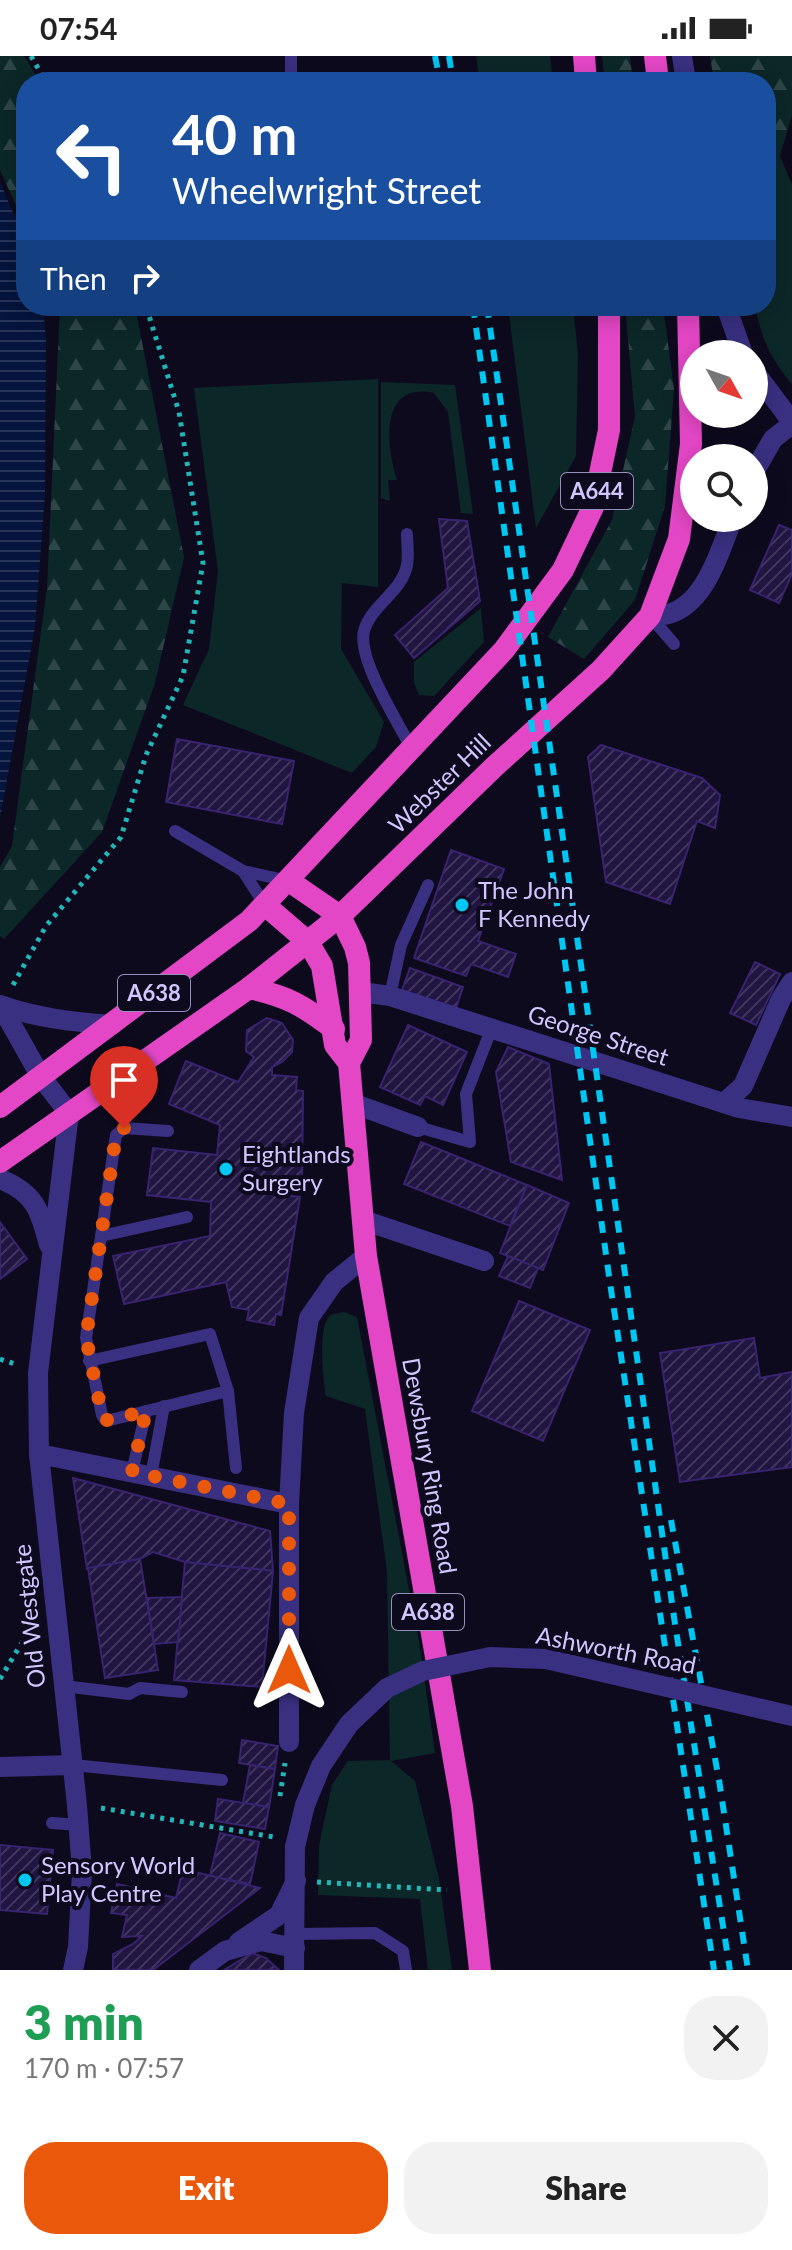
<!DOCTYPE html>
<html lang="en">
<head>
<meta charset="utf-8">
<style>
	:root { --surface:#fff; --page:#f2f2f2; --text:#222; --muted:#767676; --accent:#ea580c }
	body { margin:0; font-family:Lato,sans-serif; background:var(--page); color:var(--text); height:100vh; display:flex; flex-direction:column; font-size:30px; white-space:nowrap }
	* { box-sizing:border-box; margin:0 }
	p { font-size:26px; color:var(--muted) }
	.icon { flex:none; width:44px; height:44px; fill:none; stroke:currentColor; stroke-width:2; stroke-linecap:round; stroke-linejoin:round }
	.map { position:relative; height:1914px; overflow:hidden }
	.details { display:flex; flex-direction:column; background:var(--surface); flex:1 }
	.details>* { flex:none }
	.top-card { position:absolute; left:16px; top:16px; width:760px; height:244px; border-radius:32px; box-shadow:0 4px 20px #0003; background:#1a4fa0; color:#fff; overflow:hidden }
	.needle { width:52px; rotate:130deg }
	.controls { position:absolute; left:680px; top:284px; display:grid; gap:16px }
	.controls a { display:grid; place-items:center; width:88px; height:88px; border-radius:50%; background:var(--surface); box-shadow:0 4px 20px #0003; font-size:40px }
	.pin { position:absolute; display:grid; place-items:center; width:68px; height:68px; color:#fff; margin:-82px -34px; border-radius:50% 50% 50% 0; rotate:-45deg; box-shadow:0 0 8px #0007 }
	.pin .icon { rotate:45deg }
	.me { position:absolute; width:88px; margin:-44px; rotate:0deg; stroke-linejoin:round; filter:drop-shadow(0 0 6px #0008) }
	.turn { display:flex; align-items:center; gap:28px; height:168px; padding:0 24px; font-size:36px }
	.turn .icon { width:104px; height:104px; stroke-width:2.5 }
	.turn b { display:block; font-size:56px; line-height:68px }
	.then { display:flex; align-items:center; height:76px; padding:0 24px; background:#0003; gap:16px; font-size:30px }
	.round { display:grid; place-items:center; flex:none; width:84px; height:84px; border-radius:32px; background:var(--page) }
	.summary { display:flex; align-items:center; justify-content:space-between; height:136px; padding:0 24px }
	h1 { font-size:48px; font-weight:800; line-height:60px; color:#1e9e55 }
	.action { display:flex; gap:16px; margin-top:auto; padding:16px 24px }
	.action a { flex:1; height:92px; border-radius:32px; background:var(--accent); color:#fff; font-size:32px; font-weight:800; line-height:92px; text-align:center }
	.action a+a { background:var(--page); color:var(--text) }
	.status { display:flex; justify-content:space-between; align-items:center; height:56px; padding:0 40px; background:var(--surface); direction:ltr }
	.status svg { height:22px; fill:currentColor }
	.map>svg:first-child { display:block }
	.grass { fill:#0c2728 }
	.forest { fill:url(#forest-firs) }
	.water { fill:url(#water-rules) }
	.building { fill:url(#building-hatch); stroke:#38236f; stroke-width:2 }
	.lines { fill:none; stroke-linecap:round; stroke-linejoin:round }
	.path { stroke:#21b6b8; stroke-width:5; stroke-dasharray:4 6; stroke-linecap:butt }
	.service { stroke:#393081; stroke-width:12 }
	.minor { stroke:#393081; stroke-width:20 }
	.tertiary { stroke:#393081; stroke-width:20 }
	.trunk { stroke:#e447c6; stroke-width:22 }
	.rail { stroke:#00c7f1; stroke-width:6; stroke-dasharray:12 10; stroke-linecap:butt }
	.tertiary-bridge { stroke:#393081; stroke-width:20 }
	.route { stroke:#ea580c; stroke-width:14; stroke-dasharray:0 25.2 }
	.poi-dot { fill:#00c7f1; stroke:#0e0a1e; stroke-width:3 }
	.labels { text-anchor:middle; stroke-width:8; stroke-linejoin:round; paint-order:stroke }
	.shield { fill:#0e0a1e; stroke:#968ebc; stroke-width:2 }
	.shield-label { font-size:22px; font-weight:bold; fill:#d1c6ff }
	.street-label { font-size:24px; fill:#d1c6ff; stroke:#0e0a1e }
	.poi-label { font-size:24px; fill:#d1c6ff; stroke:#0e0a1e; text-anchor:start }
</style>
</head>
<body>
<div class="status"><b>07:54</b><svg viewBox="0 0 49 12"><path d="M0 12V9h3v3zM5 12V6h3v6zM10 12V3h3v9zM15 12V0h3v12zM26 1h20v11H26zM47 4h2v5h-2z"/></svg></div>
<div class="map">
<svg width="792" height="1914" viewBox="0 0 792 1914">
	<defs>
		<pattern id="forest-firs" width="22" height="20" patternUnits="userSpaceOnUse" patternTransform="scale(2)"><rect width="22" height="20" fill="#0c2728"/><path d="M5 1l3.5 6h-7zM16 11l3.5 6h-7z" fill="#2e4548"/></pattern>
		<pattern id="water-rules" width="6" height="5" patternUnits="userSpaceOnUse" patternTransform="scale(2)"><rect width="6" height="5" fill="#04143c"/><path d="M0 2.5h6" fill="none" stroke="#283559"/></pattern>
		<pattern id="building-hatch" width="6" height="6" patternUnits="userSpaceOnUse" patternTransform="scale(2)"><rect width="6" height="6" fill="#201440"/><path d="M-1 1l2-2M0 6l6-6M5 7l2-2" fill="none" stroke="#3f355d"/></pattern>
	</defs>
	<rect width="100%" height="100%" fill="#0e0a1e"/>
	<g class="grass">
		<polygon points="476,0 550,0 553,26 480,26"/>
		<path d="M766,92L780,100L792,129V328C771,304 761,281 755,250H766Z"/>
		<polygon points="508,250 573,250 578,298 576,400 536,472"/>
		<polygon points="378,323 378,531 342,527 341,593 384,666 376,691 352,717 183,649 209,593 218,515 194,332"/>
		<path d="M381,326L455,329L473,458L461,457L448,356L434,337C379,325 386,391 397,424H388L390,445L381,442Z"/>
		<polygon points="481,552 484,586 434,640 419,639 414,627 414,606"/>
		<path d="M344,1256L357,1261L419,1586L435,1697L391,1705L415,1725L439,1823L452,1914H428L420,1843L318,1839L319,1789L332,1729L348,1705L390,1704L387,1516L365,1353L326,1340C323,1325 317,1268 331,1259C335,1257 339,1257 344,1256Z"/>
	</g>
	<g class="forest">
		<polygon points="0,0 24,0 40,26 26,26 26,172 0,114"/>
		<polygon points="602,0 630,0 633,26 605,26"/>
		<polygon points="710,0 792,0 792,59 780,100 766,92 766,26 714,26"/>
		<polygon points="60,250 135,250 184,501 155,627 102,776 4,883 0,880 0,811 12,790 47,532"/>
		<polygon points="625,250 663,250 674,333 665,450 635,544 584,603 548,581 612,464 635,360"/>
	</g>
	<polygon class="water" points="0,126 26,187 26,250 43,250 46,286 45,438 35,571 0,762"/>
	<g class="building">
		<polygon points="439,463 467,465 480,545 414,602 395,579 448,532"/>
		<polygon points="779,469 792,474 792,518 779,547 750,534"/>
		<polygon points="177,683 294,705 282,768 166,746"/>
		<polygon points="601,689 702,722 720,739 715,772 697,765 670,848 606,826 588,701"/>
		<polygon points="451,794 504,813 478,885 516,898 508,921 471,908 466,920 414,902"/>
		<polygon points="755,906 780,918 756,969 730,957"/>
		<polygon points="410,912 463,931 456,952 402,934"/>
		<polygon points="267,962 282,967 293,984 292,996 282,1006 272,1011 272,1019 297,1021 296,1034 303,1035 302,1128 293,1126 291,1140 300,1141 281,1259 276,1258 274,1269 247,1264 249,1254 232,1251 226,1226 124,1248 113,1200 210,1180 211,1146 147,1139 153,1092 217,1099 220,1069 169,1048 186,1005 238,1026 254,1001 246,995 247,974"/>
		<polygon points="408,969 467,996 443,1049 425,1040 420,1049 380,1031"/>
		<polygon points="508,991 549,1008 562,1124 511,1106 496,1016"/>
		<polygon points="421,1086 527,1129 510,1170 404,1128"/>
		<polygon points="527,1129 569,1147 543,1214 500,1197"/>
		<polygon points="0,1166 27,1203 0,1223"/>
		<polygon points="508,1200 538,1212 530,1232 499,1220"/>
		<polygon points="519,1245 590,1274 543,1385 472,1355"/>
		<polygon points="754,1282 760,1322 792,1316 792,1411 680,1426 660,1297"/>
		<polygon points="73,1422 270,1475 273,1515 185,1506 153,1496 140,1503 87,1513"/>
		<polygon points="140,1503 158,1614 105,1622 88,1512"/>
		<polygon points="185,1506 273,1515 262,1631 174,1624"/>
		<polygon points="182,1541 178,1586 154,1588 147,1542"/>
		<polygon points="242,1684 278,1690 275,1713 239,1707"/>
		<polygon points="250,1709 275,1713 269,1751 243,1747"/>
		<polygon points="218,1743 269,1751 265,1773 215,1765"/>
		<polygon points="220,1777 259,1786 250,1828 210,1820"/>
		<polygon points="0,1789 53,1794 47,1858 0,1854"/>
		<polygon points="183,1813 260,1832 153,1914 113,1914 113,1898 133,1888 142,1880 122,1881 127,1859 111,1857 117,1828 176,1842"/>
		<polygon points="252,1897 266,1902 279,1914 224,1914"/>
	</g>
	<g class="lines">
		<g class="path">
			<polyline points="31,0 46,26"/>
			<polyline points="13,929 46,870 121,781 146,699 183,620 203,507 179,356 146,250"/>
			<polyline points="0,1303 18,1309"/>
			<polyline points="0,1623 32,1570"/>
			<polyline points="280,1740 285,1707"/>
			<polyline points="101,1752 274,1781"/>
			<polyline points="317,1826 447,1834"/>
		</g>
		<g class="service">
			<polyline points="291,26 291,0"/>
			<path d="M407,478C407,488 409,499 407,509C402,536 371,549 364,575C357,604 399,667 412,694"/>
			<polyline points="650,560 674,588"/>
			<polyline points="175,775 243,815 289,825"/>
			<polyline points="243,815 265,849"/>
			<polyline points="390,940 401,889 428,829"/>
			<polyline points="418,1071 470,1086 466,1038 491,974"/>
			<polyline points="101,1180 187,1161"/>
			<polyline points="89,1305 210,1278 228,1335 110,1364 105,1364 102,1359 86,1282 116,1079 124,1072 168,1075"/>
			<polyline points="228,1335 236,1412"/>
			<polyline points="132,1416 146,1355"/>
			<polyline points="151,1420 164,1350"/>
			<polyline points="64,1630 129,1638 140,1632 182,1636"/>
			<polyline points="73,1709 222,1724"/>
			<polyline points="52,1767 79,1769"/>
			<polyline points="296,1878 375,1877 403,1895 406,1914"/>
		</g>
		<g class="minor">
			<polyline points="361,936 390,940 739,1052 792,1061"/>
			<polyline points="41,1021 69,1057 38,1317 39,1398 77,1749 82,1816 78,1891 73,1914"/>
			<polyline points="352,1047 418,1071"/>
			<polyline points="724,1047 743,1030 781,943 792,926"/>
			<path d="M0,1123C35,1137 40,1154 49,1189"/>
			<polyline points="363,1164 484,1205"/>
			<polyline points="39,1398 289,1448"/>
			<polyline points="289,1686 289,1448 294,1357 309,1262 334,1226 366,1200"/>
			<polyline points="0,1711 73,1709"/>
			<polyline points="239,1886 279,1859 296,1825"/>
			<polyline points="199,1914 225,1895 261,1885 295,1892"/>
		</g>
		<g class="tertiary">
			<polyline points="682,0 686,26"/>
			<polyline points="726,250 743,298"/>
			<polyline points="754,315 792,366"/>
			<polyline points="754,416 773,383 792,368"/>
			<path d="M650,560C702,563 717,501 733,462"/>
			<path d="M0,949C36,962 74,966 112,969"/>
			<polyline points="1,950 41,1021"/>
			<polyline points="294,1914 295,1791"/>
		</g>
		<g class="trunk">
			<polyline points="584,0 586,26"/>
			<polyline points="655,0 658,26"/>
			<polyline points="289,825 340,860 355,891 359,907 361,984 349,1007 366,1200 462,1750 480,1914"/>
			<polyline points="265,849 308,886 322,910 335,989 349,1007"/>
			<path d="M249,932C289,941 302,949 334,973"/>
			<polyline points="0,1051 249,865 504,594 563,514 593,451 609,374 609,250"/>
			<polyline points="0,1106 249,932 340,860 494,711 601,614 650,560 679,483 691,388 688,250"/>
		</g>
		<g class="rail">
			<polyline points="435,0 440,26"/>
			<polyline points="449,0 453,26"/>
			<polyline points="473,250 610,1227 714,1914"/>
			<polyline points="487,250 675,1568 730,1914"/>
			<polyline points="671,1464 719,1724 748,1914"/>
		</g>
		<polyline class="tertiary-bridge" points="295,1791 305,1749 321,1710 349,1668 387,1632 423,1615 490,1601 546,1603 792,1660"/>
	</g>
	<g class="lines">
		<polyline class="route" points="124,1072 116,1079 86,1282 102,1359 105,1364 110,1364 146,1355 132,1416 289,1448 289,1614"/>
	</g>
	<g class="poi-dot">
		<circle cx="462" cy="849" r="8"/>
		<circle cx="226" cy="1113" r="8"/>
		<circle cx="25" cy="1824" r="8"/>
	</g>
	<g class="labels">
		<g class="shield">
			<rect x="561" y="417" width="72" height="36" rx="6"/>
			<rect x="118" y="919" width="72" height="36" rx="6"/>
			<rect x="392" y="1538" width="72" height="36" rx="6"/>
		</g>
		<g class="shield-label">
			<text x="597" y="443">A644</text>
			<text x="154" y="945">A638</text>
			<text x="428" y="1564">A638</text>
		</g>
		<g class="street-label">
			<text transform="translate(440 728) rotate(-44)" y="8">Webster Hill</text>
			<text transform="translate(598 980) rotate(18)" y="8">George Street</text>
			<text transform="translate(429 1410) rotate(80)" y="8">Dewsbury Ring Road</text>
			<text transform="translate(30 1560) rotate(-96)" y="8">Old Westgate</text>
			<text transform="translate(616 1595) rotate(11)" y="8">Ashworth Road</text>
		</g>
		<g class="poi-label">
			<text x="478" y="843">The John<tspan x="478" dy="28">F Kennedy</tspan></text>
			<text x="242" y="1107">Eightlands<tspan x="242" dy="28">Surgery</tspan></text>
			<text x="41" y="1818">Sensory World<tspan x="41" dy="28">Play Centre</tspan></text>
		</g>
	</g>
</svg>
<div class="controls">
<a><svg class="needle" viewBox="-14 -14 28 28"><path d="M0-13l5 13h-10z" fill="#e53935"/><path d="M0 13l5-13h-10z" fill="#767676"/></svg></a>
<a><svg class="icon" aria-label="search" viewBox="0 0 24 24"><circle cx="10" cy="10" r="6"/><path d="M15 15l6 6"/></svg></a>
</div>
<div class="pin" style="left:124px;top:1072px;background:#d93025"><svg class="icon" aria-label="arrive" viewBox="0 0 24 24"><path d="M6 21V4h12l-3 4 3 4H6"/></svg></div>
<svg class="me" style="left:289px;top:1614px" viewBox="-20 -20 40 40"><path d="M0-17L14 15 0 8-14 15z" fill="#ea580c" stroke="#fff" stroke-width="4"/></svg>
<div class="top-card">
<div class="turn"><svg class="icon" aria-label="left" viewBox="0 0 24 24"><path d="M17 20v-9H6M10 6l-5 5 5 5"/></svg><div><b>40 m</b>Wheelwright Street</div></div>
<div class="then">Then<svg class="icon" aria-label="right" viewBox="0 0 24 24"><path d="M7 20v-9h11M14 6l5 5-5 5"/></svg></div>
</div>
</div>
<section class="details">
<div class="summary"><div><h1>3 min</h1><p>170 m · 07:57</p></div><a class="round"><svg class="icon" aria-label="close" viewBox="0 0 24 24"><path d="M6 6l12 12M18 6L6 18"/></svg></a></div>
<div class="action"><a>Exit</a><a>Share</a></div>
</section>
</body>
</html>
